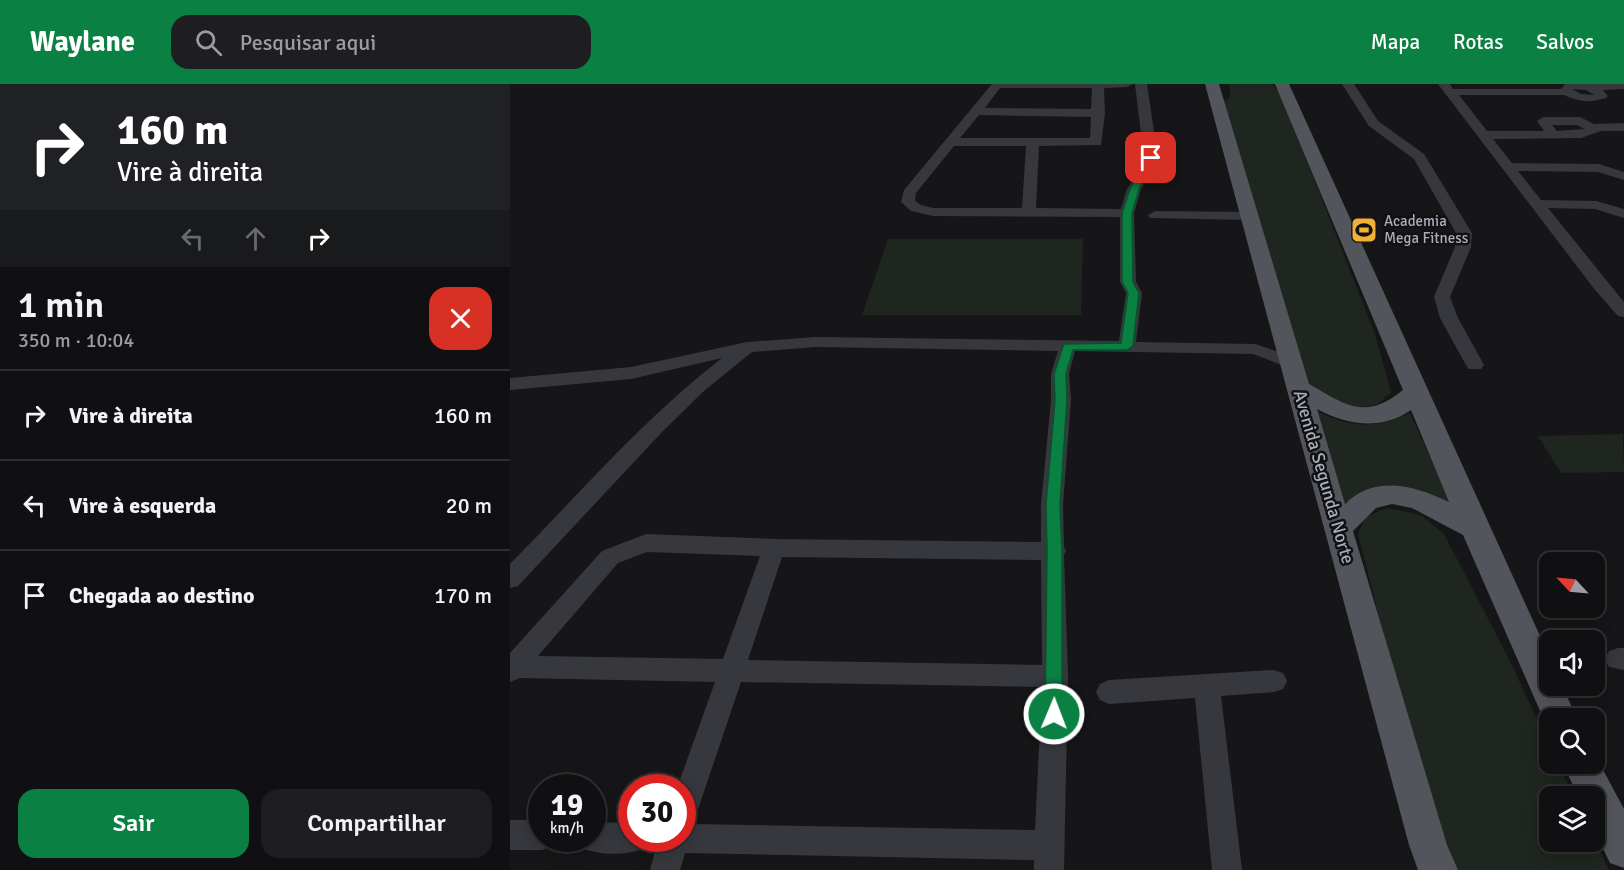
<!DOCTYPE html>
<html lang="pt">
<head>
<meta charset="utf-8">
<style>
	:root { --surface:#101012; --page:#1e1e20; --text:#f1f3f6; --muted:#9c9d9f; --line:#303032; --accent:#0b8043 }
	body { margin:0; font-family:Signika,sans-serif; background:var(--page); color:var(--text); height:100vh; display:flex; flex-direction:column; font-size:22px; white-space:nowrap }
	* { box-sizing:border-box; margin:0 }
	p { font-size:20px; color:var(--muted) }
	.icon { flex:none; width:33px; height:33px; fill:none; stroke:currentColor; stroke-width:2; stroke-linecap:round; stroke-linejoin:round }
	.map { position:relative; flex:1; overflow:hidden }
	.drawer { display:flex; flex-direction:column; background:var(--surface); width:510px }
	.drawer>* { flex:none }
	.top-card { background:#202124; color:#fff; overflow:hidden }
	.needle { width:39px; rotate:296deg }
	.controls { position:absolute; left:1029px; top:468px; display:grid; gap:12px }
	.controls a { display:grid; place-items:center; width:66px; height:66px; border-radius:12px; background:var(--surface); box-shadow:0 3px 15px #0003,0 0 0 2px var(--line); font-size:30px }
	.speed { position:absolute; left:18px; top:690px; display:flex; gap:12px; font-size:30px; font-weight:700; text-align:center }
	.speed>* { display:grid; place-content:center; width:78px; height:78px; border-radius:50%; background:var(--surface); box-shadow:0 3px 15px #0003,0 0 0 2px var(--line); line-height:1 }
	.speed small { font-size:15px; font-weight:400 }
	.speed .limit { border:9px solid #d22; background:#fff; color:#111 }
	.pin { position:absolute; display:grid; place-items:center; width:51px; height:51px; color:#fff; margin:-26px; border-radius:12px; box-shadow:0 3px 9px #0006 }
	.me { position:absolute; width:66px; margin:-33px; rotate:1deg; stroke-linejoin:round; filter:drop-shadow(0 0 4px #0008) }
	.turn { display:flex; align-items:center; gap:21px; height:126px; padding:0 18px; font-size:27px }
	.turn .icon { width:78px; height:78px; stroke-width:2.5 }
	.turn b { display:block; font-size:42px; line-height:51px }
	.lanes { display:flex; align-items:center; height:57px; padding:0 18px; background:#0003; justify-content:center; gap:30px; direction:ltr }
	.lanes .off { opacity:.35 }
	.round { display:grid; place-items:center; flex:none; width:63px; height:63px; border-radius:18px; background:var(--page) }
	.overview { display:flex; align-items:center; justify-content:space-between; height:102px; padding:0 18px }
	h1 { font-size:36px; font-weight:600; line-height:45px }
	.button { display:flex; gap:12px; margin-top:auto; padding:12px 18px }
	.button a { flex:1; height:69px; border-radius:18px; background:var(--accent); color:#fff; font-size:24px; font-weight:600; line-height:69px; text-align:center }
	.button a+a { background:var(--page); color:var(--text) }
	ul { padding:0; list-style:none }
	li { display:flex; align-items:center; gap:18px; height:90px; padding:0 18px; border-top:2px solid var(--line) }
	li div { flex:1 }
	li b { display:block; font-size:22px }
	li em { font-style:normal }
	header { display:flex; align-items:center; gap:36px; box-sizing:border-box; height:84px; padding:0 30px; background:var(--accent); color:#fff }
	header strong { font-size:28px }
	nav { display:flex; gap:33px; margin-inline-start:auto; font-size:21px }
	.search { width:420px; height:54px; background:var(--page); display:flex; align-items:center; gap:15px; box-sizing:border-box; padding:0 21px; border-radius:18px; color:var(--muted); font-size:22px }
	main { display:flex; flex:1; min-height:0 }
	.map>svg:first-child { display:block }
	.green { fill:#1e261f }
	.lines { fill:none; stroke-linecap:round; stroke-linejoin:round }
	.minor { fill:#37383d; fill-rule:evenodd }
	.major { fill:#53555c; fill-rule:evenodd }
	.route { fill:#0b8043; stroke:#07532c; stroke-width:1.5 }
	.labels { text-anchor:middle; stroke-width:5; stroke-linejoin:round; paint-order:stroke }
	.far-poi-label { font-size:15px; fill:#a8adb8; stroke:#111113; text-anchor:start }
	.street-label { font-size:18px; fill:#a8adb8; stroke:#111113 }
</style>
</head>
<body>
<header>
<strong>Waylane</strong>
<div class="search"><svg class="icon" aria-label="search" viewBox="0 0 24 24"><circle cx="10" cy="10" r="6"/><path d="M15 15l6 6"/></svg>Pesquisar aqui</div>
<nav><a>Mapa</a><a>Rotas</a><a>Salvos</a></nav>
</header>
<main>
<section class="drawer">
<div class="top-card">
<div class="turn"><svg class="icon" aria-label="right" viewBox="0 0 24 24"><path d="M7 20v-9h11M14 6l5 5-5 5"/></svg><div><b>160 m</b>Vire à direita</div></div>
<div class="lanes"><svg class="icon off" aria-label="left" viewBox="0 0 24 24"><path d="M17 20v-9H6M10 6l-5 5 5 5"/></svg><svg class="icon off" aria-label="ahead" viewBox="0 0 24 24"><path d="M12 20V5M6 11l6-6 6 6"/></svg><svg class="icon" aria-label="right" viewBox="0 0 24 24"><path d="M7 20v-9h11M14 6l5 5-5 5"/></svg></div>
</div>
<div class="overview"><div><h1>1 min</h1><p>350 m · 10:04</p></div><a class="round" style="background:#d93025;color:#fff"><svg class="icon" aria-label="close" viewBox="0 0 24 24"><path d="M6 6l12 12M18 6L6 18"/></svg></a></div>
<ul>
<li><svg class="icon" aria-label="right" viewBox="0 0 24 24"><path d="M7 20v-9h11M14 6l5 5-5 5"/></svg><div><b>Vire à direita</b></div><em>160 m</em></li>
<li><svg class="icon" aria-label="left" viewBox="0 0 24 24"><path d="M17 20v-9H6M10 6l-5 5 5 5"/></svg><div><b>Vire à esquerda</b></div><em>20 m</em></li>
<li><svg class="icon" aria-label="arrive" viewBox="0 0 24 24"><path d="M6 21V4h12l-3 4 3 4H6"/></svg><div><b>Chegada ao destino</b></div><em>170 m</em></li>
</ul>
<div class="button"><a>Sair</a><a>Compartilhar</a></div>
</section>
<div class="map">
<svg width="1114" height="786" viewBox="0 0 1114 786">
	<rect width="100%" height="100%" fill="#161618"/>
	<g class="green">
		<polygon points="720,0 762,0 770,9 865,250 881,308 868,320 846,325 794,303 710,19 720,13"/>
		<polygon points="378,155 573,155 571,231 352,231"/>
		<path d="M802,324C837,344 864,346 900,329L940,418C899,403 871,390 834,420Z"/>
		<polygon points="1113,350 1114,388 1051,389 1028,352"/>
		<polygon points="877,424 911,431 934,450 998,573 1039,661 1040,680 1048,680 1064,712 1040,712 1040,758 1085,756 1099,786 937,786 926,757 848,450 855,433"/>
	</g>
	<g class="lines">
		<g class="minor">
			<path d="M482,0H623L617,3L594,4L595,29L591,61L529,62L526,124L611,125L617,105L632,82L634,74L625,0H637L648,74L646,82L631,105L624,129L626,198L632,209L626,258L745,260L786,274L789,278L786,282H774L743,270L565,267L559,290L561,316L553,421L554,463L556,467L554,471L558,592L554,786H524V776L175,769L170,786H140L147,760L145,754H172V704H167L205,598L10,594L0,598V569L92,467L136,450L264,455L531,458V421L541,316V290L548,267L306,263L242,268L195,306L153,347L8,502L0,504V480C69,410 134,334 212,274L121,295L0,306V294L121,283L237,258L306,253L609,257L616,209L610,198V133L423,132L401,127L391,118L394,106ZM490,4H582L581,25L475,24ZM469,31L581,33L580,54H450ZM444,62H516L512,124H423L411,121L405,117L406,109ZM137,468L250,472L213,575L28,572L108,479ZM272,473L531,476L532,581L238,576ZM231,598L532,603L525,746L183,740Z"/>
			<polygon points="832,0 844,0 868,37 914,70 962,149 961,163 940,213 948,234 974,281 971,285 959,285 956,281 930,234 924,213 945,163 946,149 904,75 859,42"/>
			<path d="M928,0H940L943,5H1051L1055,0H1114V5L1093,6L1098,12L1096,14C1081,19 1068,18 1054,11H949L977,47H1034L1027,37L1033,33H1070L1084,40L1114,39V47H1091L1071,54L983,55L1002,79L1089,80L1114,88V96L1088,88L1008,87L1031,116L1086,117L1114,125V134L1085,125L1038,124L1114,218V233L1108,232L1085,206ZM1062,5L1076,6L1085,11L1071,10ZM1042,41H1067L1074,45L1047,47Z"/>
			<polygon points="645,127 739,128 746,132 739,136 640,134 638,131"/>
			<polygon points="1108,564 1114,564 1114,586 1099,583 1095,575 1099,567"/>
			<polygon points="764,586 773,589 777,597 773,605 764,608 711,612 732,786 702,786 685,614 599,620 590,616 586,608 590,600 599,596"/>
			<polygon points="0,736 32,736 32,754 45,754 43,762 32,766 0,766"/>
			<path d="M82,738L122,739V754H137L133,765C115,772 89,771 71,764L68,754H82Z"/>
		</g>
		<g class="major">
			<path d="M695,0H709L799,300C836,321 855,337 893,306L765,0H779L1040,574V602H1052L1067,634H1040V646L1038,645L953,451L902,424L882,420L866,424L843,447L937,761L948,786H908L899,761ZM807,325C837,341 871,347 901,326L939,418C905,402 865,390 835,420Z"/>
			<polygon points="1084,669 1114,725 1114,784 1100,779 1084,746 1084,712 1068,712 1053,680 1084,680"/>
		</g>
	</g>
	<polygon class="route" points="638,72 645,74 643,82 629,105 622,129 623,198 629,209 623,262 617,266 563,266 556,290 557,316 550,421 552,467 552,630 550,636 544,638 537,636 535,630 537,467 536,421 545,316 544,290 554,260 611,259 618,209 612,198 612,129 620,105"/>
	<defs>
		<g id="stadium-square" transform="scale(1.35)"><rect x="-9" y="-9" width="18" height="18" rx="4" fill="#f2b134" stroke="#111113"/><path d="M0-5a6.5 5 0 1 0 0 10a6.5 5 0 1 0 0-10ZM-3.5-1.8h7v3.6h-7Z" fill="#111"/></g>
	</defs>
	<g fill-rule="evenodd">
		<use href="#stadium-square" x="854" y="146"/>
	</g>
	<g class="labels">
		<g class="far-poi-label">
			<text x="874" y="142">Academia<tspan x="874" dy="17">Mega Fitness</tspan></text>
		</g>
		<g class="street-label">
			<text transform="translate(814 393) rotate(74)" y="6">Avenida Segunda Norte</text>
		</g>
	</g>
</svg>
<div class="controls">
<a><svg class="needle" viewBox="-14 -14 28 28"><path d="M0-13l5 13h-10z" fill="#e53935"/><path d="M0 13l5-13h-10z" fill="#9c9d9f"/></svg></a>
<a><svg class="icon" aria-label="sound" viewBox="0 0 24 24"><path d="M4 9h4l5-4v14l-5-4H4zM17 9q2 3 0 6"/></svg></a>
<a><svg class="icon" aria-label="search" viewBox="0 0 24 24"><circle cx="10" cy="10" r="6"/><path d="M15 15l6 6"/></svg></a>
<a><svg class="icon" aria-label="layers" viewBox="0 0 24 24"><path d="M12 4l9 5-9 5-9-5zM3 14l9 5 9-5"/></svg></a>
</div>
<div class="speed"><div>19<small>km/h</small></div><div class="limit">30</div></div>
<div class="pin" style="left:641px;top:74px;background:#d93025"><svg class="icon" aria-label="arrive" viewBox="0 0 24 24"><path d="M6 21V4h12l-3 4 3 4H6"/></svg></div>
<svg class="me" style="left:544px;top:630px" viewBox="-20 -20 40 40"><circle r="17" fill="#0b8043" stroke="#fff" stroke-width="3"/><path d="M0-11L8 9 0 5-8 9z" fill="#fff"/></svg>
</div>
</main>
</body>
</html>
